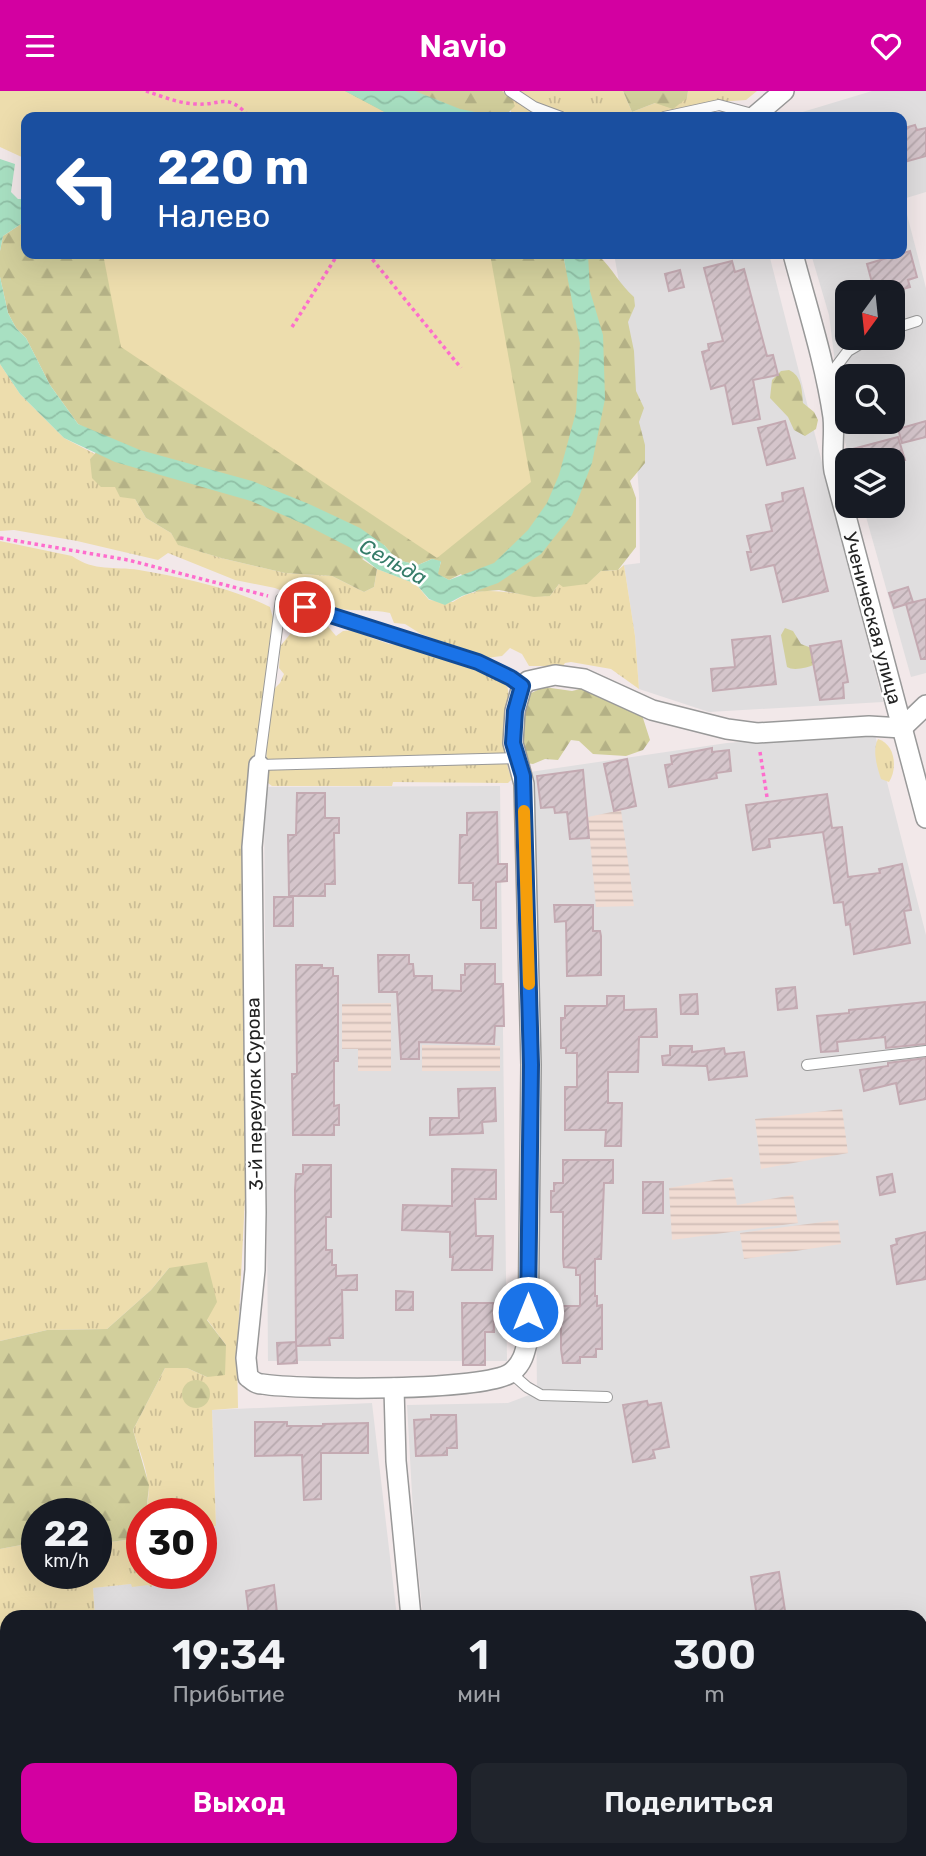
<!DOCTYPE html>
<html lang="ru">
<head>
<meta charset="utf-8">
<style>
	:root { --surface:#171b24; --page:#20242c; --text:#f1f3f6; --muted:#9ea1a6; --accent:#d300a1 }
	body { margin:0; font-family:Rubik,sans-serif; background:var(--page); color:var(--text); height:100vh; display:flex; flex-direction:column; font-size:26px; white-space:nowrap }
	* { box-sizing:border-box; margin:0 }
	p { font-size:23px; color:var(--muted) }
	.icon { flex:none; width:38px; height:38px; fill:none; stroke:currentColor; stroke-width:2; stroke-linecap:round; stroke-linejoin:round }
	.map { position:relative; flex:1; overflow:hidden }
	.side { position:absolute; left:0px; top:1519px; width:928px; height:247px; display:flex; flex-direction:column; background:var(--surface); border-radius:21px 21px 0 0; box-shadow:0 7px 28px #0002 }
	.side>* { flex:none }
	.guide { position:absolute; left:21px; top:21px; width:886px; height:147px; border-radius:14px; box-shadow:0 7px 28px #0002; background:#1a4fa0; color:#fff; overflow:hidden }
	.needle { width:46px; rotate:195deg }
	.controls { position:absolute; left:835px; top:189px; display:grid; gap:14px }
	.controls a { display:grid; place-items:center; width:70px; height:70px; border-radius:14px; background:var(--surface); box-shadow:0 7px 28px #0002; font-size:35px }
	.speed { position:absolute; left:21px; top:1407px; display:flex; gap:14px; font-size:35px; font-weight:700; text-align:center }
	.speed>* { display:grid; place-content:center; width:91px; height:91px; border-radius:50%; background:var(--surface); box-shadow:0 7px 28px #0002; line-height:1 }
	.speed small { font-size:18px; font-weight:400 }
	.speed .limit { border:10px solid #d22; background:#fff; color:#111 }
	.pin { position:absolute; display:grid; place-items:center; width:60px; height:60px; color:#fff; margin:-30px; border:4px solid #fff; border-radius:50%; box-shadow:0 2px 7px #0007 }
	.me { position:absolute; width:77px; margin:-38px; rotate:0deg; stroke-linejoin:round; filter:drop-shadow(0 0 5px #0008) }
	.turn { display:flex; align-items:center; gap:24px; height:147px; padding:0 21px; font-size:32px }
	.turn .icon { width:91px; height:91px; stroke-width:2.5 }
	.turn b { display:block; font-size:49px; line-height:60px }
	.eta { display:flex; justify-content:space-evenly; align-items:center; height:119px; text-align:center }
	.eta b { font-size:42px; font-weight:600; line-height:49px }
	.button { display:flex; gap:14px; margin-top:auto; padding:14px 21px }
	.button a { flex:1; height:80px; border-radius:14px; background:var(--accent); color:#fff; font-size:28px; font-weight:600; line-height:80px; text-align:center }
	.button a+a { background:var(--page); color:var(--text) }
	header { display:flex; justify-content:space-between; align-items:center; height:91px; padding:0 21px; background:var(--accent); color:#fff; font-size:32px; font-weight:600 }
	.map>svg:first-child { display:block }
	.residential { fill:#e0dedf; fill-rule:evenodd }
	.farmland { fill:url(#farmland-rules) }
	.grass { fill:url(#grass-tufts) }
	.forest { fill:url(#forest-firs) }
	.garden { fill:#edddad }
	.water { fill:url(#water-waves) }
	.building { fill:url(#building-hatch); stroke:#c4aab2; stroke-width:2 }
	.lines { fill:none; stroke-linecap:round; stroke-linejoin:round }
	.service-casing { stroke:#999; stroke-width:12 }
	.minor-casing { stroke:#999; stroke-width:22 }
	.path { stroke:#fe6dcd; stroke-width:3.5; stroke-dasharray:3.5 3.5; stroke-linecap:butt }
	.service { stroke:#fff; stroke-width:10 }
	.minor { stroke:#fff; stroke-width:19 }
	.route-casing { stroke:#114b97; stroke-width:18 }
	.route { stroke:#1a73e8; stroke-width:12 }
	.slow { stroke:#f59e0b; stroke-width:12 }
	.labels { text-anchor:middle; stroke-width:5; stroke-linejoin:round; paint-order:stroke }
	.street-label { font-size:19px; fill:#222; stroke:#fff }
	.water-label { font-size:21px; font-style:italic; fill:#357c69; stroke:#fff }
</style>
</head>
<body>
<header><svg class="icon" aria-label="menu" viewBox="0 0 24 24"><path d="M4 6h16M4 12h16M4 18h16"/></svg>Navio<svg class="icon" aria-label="heart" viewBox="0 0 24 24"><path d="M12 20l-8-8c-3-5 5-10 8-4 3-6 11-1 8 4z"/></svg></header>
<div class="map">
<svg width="926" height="1765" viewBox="0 0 926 1765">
	<defs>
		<pattern id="farmland-rules" width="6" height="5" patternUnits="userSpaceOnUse" patternTransform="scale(1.75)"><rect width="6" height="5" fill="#f1dcd3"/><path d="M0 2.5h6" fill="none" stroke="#cebcb5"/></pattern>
		<pattern id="grass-tufts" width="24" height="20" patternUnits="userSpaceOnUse" patternTransform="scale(1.75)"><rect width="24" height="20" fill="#edddad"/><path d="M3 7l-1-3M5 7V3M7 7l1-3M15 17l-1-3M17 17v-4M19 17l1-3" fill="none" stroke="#cbbd95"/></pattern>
		<pattern id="forest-firs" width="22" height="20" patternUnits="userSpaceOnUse" patternTransform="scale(1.75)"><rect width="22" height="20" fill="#d2cf9c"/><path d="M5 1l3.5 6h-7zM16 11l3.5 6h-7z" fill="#b4b186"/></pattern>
		<pattern id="water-waves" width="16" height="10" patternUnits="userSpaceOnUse" patternTransform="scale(1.75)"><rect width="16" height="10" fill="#a8e0c2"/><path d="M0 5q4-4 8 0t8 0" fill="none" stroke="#90c0a6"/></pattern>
		<pattern id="building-hatch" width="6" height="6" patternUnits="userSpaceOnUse" patternTransform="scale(1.75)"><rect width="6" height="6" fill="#d5c5cb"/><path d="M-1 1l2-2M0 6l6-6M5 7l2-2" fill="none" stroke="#b7a9ae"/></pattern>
	</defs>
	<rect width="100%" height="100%" fill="#f2e8e9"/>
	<g class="residential">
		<path d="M872,0H926V101L903,108L926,197V582L911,586L863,415H892V369H850L845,351L829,224L811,163H901V26H786ZM847,201H892V247H847ZM847,285H892V331H847Z"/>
		<polygon points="614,163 769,163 883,611 709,621 639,598 635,545 624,474 640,472 639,403 627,236"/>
		<polygon points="874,640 926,844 926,1624 921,1625 920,1526 423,1526 414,1438 407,1314 508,1312 537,1301 530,681 727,652"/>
		<polygon points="500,695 507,1270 268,1270 264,696"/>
		<polygon points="372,1312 397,1526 95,1526 93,1497 166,1489 166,1482 201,1482 201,1437 216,1435 212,1319"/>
		<polygon points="0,1563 7,1563 7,1759 35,1759 0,1765"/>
		<polygon points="926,1689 926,1765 437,1765 477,1759 920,1759 921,1690"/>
	</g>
	<g class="farmland">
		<polygon points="621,719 634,815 596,816 588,726"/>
		<polygon points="391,912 391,980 358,980 358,958 342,958 342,913"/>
		<polygon points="422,954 500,955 500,980 422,980"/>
		<polygon points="842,1018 848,1062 761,1078 755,1028"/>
		<polygon points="732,1086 737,1114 793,1104 798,1132 672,1149 669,1097"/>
		<polygon points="838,1129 841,1153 744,1168 740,1142"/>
	</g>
	<g class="grass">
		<polygon points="502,0 623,0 632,21 655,12 687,7 688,0 757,0 746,9 704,12 685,19 685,26 504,26 511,22 511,6"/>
		<path d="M0,273L20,303L64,347L95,363L90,368L115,395L135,408L146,427L171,442L179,454L221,467L285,482L332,485L364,501L374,496L377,478L416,493L429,509L453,511C483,489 517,507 550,505L559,493H586L601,480L618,479L624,474L635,545L639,598L611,578L571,571L565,572L560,579L549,575H529L522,563L510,557L502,565L486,567L421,543L405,533L394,532L390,522C372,518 355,521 336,517L334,511L315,507L303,501L290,503L275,497L235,489L168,462L158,469L77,450L14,439L0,440Z"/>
		<path d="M0,450L72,465C95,481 114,475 139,479C181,486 232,497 270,516L273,527L250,708L247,1067L237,1265L238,1317L212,1319L216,1435L201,1437V1423H144C156,1396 141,1366 133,1339L165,1277H187L207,1286L226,1254L169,1177L151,1199L107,1238L47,1239L0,1250Z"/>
		<path d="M305,526L326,533L336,545L343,540L355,539L372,547L389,553L407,555L506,590C516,623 495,650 512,688L508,692L393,691L392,695H272L268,692L266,657L273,599L280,592L284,583L279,577L280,564L278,558L291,542L288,535L293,530Z"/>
		<path d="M878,648C895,653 898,677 889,691L881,688C877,676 872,659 878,648Z"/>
		<polygon points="142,1427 142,1482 166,1482 166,1489 159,1490 151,1496 148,1494 132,1496 131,1493 93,1497 95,1526 7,1526 7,1563 0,1574 0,1458 37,1451 37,1482 96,1482 96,1449 111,1451 132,1448"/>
	</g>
	<g class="forest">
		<polygon points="325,0 502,0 511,6 515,15 504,26 351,26"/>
		<polygon points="623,0 688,0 687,7 673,18 655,12 632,21"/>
		<path d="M26,124V163H563L566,178L586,165H599C613,178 620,194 634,206L635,215L628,231L634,260L636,300L644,317L639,331L645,354V372L630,390L636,407V456L618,479L601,480L587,493L563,496L559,493L550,505L534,506L499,499L476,501L461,483L449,489L437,483L441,471L432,468L418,474L397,469L384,454L362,468L377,478L374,496L364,501L332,485L285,482L221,467L178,454L171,442L146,427L135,408L120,406L115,396H101L92,387L90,368L101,356L94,342L78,333L50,294L26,247L16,237L8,222L0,186V160L3,145L24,131Z"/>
		<path d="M789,279C802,285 802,299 803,312L814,321L818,329L816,338L805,345L794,339L788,326L770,307L772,289L781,280Z"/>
		<path d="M785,537L793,540L801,553L814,558L815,573C808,577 793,580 787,576L781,544Z"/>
		<polygon points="592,595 642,624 650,649 643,659 626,665 593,663 579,650 571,649 558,669 545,668 533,673 526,672 517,623 529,603 544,596 572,600"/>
		<polygon points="207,1171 217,1211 207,1229 226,1254 225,1284 207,1286 187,1277 165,1277 133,1339 149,1394 147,1414 132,1448 111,1451 96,1449 96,1423 37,1423 37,1451 0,1458 0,1250 47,1239 107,1238 151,1199 169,1177"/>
		<circle cx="196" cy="1303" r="14"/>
		<path d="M56,1759H179C136,1765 96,1765 54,1765Z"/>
	</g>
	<g class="garden">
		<polygon points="0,0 345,0 394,26 26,26 26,68 0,56"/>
		<polygon points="103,163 490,163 531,391 437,467 121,256"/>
	</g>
	<g class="water">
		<polygon points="345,0 415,0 460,18 500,26 394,26"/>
		<polygon points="0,68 15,73 11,101 18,108 26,108 24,131 3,145 0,160"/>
		<polygon points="563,163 588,163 590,200 603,244 605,308 592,372 572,424 541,463 498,492 462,505 445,514 429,508 416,493 377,478 351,457 308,435 251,410 115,371 64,347 20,303 0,273 0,186 8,222 16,237 26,247 50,294 78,333 140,359 252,390 309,413 360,437 384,454 397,469 418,474 432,468 441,470 438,483 449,489 494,472 528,439 547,412 559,384 576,321 580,252"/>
	</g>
	<g class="building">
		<polygon points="915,34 917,39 926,37 926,65 901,72 901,38"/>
		<polygon points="910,160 917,186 908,189 910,196 892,201 888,201 886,195 874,199 867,173"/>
		<polygon points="732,170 735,181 744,178 767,265 773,264 778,284 753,289 760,328 733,333 725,294 711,298 702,261 709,259 708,253 723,250 704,177"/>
		<polygon points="680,179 684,196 669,200 665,183"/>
		<polygon points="785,330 795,367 767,374 758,337"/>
		<polygon points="926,330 926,346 902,352 898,338"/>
		<polygon points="898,346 905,369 845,369 845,360"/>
		<polygon points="803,397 828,500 783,511 774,474 751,479 747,461 751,461 747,445 772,440 766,414 783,410 782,402"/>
		<polygon points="908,496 913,511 894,517 889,502"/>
		<polygon points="926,508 926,568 921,568 906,513"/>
		<polygon points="770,545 776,593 713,600 711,578 735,576 732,549"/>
		<polygon points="841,550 848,591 843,592 844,607 820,609 810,555"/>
		<polygon points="712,657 712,661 729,659 731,680 716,682 717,687 669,696 665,674 672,673 671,665"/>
		<polygon points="627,668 636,715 614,720 604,673"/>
		<polygon points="583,679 589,747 570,748 567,721 555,722 554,716 541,717 537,685"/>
		<polygon points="297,702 325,702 325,727 339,727 339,742 334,742 335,793 325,793 325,805 289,805 288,744 296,744"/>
		<polygon points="827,703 832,737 842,736 848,786 880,782 879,778 902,773 911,819 904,820 910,852 854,863 850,833 846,834 843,811 834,812 823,741 769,748 770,756 753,759 746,714"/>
		<polygon points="497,721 498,773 507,773 507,790 496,791 496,837 481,837 481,809 473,809 473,792 459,792 460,744 467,744 467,722"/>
		<rect x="274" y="806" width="19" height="29"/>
		<polygon points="554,814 593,814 593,840 600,840 601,845 601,884 567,885 566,830 555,831"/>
		<polygon points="378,864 409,864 409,873 413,873 414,885 432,885 432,899 461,900 461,884 465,884 465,873 495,873 495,893 503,893 504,935 495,935 494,953 419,951 419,968 401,968 397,901 379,901"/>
		<polygon points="296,874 322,874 322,877 333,877 333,885 338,885 338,970 334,970 334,1015 339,1014 339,1034 334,1034 334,1044 293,1044 292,983 297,983"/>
		<polygon points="795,896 797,917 778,919 776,898"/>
		<polygon points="697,903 698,923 681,923 680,904"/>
		<polygon points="607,905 624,905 624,919 656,918 657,946 639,946 638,981 608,981 608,1012 622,1012 621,1055 605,1055 606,1039 565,1039 565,996 577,996 577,962 566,962 566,957 561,957 561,927 565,927 565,915 607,915"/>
		<polygon points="926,911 926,953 886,957 885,946 837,951 838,960 821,961 817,925 849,922 849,919"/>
		<polygon points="670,955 692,955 692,961 724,957 725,963 744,961 747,985 709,989 707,975 663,974 662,965 670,964"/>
		<polygon points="926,967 926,1008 900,1013 896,992 864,1000 860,979 888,975 888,972"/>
		<polygon points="495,997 496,1030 482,1031 483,1042 430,1044 430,1027 459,1027 458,998"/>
		<polygon points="563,1069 613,1069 613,1092 604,1092 601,1168 595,1168 595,1205 597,1205 597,1215 602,1214 602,1258 596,1258 596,1266 580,1266 580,1272 563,1272 561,1258 561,1215 580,1215 580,1184 576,1184 576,1177 564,1176 563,1168 563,1121 551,1121 551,1100 554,1100 554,1092 563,1092"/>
		<polygon points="303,1074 331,1074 331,1126 326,1126 326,1159 332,1159 332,1174 336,1174 336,1185 357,1184 357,1199 342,1199 343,1247 329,1247 330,1254 296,1255 295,1099 296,1083 303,1083"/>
		<polygon points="452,1078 496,1079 496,1108 475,1108 476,1145 493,1145 492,1179 452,1179 453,1166 450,1166 450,1141 402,1139 403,1114 452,1115"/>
		<polygon points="892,1083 895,1101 880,1104 877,1086"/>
		<rect x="643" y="1091" width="20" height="31"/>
		<polygon points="926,1141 926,1188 897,1193 891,1155 897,1153 896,1148"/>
		<polygon points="396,1200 413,1201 413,1219 396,1219"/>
		<polygon points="462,1212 493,1212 494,1241 485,1241 485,1274 463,1274"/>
		<polygon points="296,1251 297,1272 278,1273 277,1252"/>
		<polygon points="647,1310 648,1314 661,1312 669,1356 653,1359 655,1367 633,1371 623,1314"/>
		<polygon points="431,1324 456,1324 457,1357 447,1357 447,1364 416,1365 414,1329 431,1328"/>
		<polygon points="255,1331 287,1331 287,1335 323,1335 323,1333 368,1332 368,1362 321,1362 321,1408 304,1409 302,1364 255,1365"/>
		<polygon points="779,1481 786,1526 757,1526 751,1486"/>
		<polygon points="274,1494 277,1522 249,1525 246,1500"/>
	</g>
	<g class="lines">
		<g class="service-casing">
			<g id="service">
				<polyline points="510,0 534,16 561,26"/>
				<polyline points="664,26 719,14 756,24"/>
				<polyline points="892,238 917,230"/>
				<polyline points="826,289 848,260 870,247"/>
				<polyline points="517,667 259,674 281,508 478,571 511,587 522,595"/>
				<polyline points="807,974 926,960"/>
				<polyline points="511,1282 527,1296 541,1304 607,1306"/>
				<polyline points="279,1759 279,1765"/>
			</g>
		</g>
		<g class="minor-casing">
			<g id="minor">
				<polyline points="757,26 756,24 784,0"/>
				<path d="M793,163C807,216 825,271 833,326C835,344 831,362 834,380L926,727"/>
				<path d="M259,674L252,756L256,1121L255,1179L246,1267L248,1286C253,1290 256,1293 262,1293C299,1299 488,1301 512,1281C523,1272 525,1261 528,1248L531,974L524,693L513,652L515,620L522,595L528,590L555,584L584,588L652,619L727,638L757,642L869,635L902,637L926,614"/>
				<polyline points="394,1297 396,1370 411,1526"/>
				<polyline points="920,1670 926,1670"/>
				<polyline points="479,1759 479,1765"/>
				<polyline points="297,1765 337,1759"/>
			</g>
		</g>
		<g class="path">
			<path d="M146,0C161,5 178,12 195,13C223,15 225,0 250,26"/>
			<polyline points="368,163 461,277"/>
			<polyline points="292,236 338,163"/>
			<polyline points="0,447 128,469 268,505"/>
			<polyline points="760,661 767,706"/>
		</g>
		<use href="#service" class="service"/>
		<use href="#minor" class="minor"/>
	</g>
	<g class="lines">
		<g class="route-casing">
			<polyline id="route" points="305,516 478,571 511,587 522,595 515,620 513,652 523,685 524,720 531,974 528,1221"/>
		</g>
		<use href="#route" class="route"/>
		<polyline class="slow" points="524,720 529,893"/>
	</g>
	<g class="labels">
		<g class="street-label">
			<text transform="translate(873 527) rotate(75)" y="7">Ученическая улица</text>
			<text transform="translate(254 1003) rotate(-91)" y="7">3-й переулок Сурова</text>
		</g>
		<g class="water-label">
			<text transform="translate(393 471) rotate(29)" y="7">Сельда</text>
		</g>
	</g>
</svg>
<div class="controls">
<a><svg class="needle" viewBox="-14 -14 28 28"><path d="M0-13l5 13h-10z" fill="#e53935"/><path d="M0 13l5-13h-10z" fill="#9ea1a6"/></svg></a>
<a><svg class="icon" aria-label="search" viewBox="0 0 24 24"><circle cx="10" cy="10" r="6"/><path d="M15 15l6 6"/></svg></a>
<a><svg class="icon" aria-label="layers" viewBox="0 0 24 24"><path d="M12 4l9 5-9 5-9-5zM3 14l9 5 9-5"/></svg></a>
</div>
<div class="speed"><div>22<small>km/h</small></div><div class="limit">30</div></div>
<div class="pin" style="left:305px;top:516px;background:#d93025"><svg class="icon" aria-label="arrive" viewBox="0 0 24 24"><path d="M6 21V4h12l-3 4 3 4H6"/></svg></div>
<svg class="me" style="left:528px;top:1221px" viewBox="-20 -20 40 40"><circle r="17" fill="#1a73e8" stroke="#fff" stroke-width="3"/><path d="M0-11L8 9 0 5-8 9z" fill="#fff"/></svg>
<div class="guide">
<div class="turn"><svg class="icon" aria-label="left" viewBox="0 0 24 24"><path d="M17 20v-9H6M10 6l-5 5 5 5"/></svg><div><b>220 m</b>Налево</div></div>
</div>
<section class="side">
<div class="eta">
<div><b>19:34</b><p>Прибытие</p></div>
<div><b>1</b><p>мин</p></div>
<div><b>300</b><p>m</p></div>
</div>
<div class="button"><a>Выход</a><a>Поделиться</a></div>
</section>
</div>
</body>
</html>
